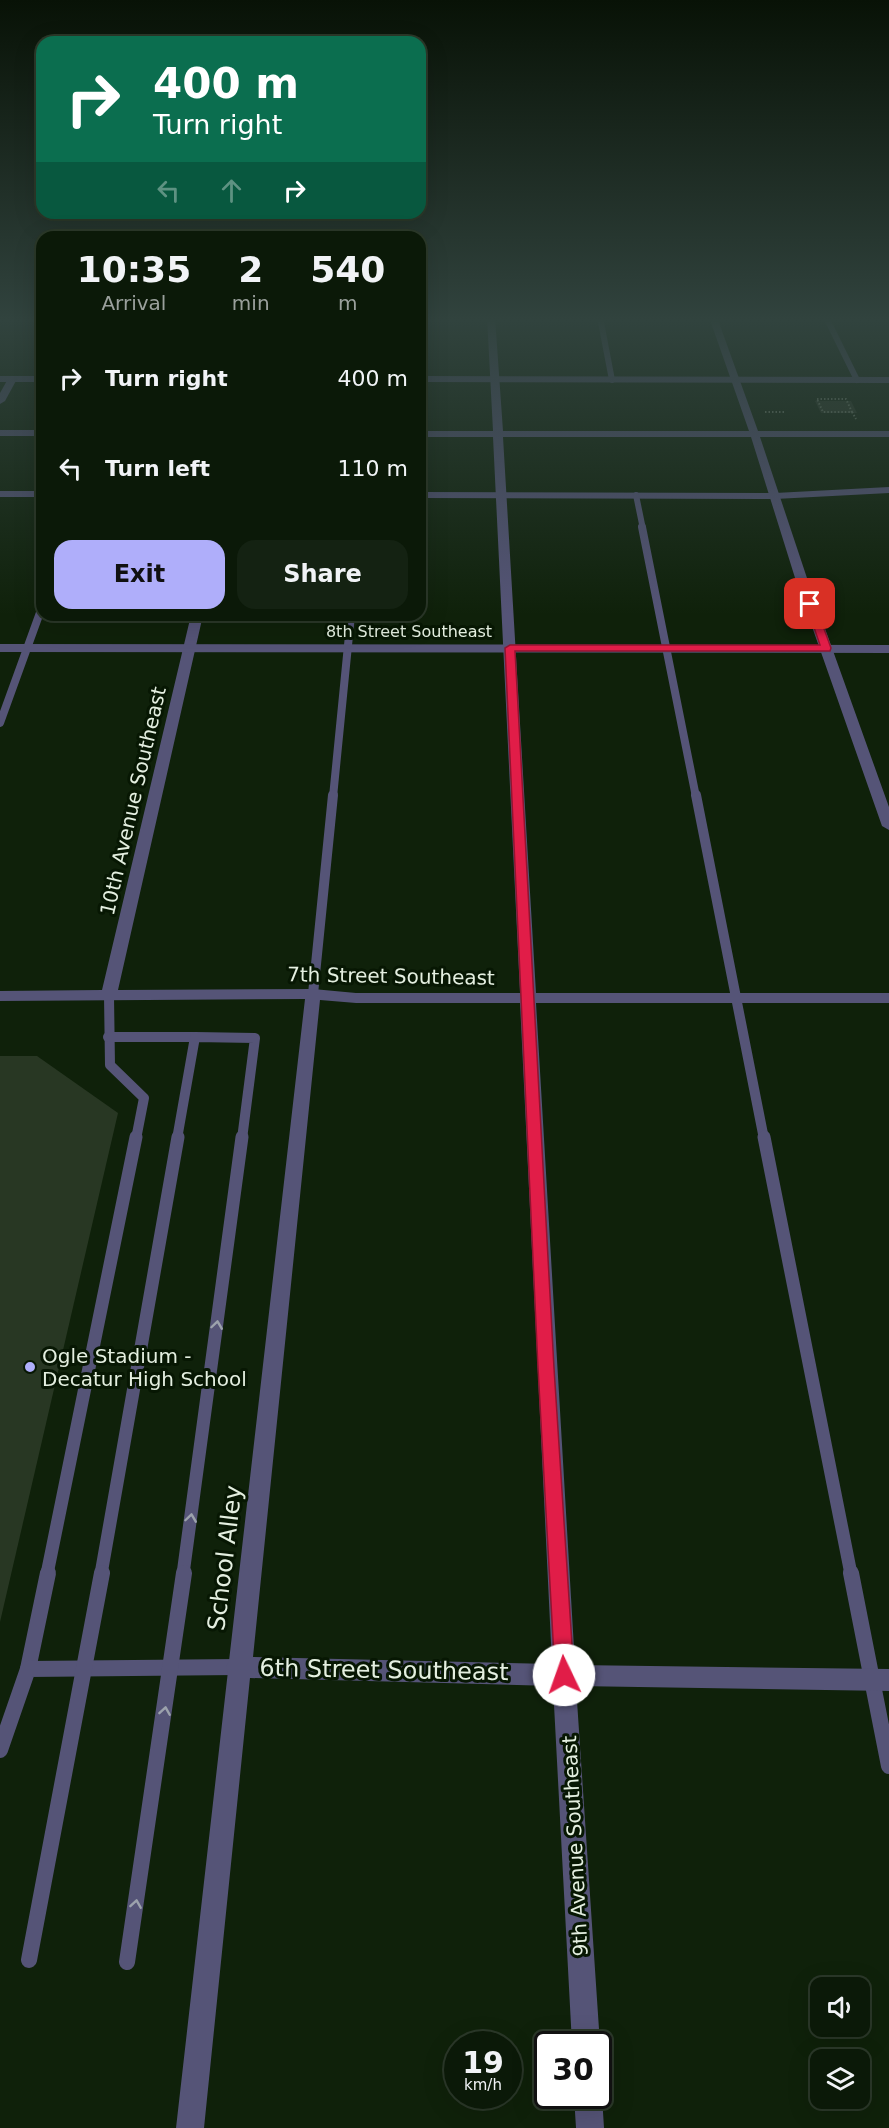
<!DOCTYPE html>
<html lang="en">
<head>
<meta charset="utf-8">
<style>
	:root { --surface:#0b1908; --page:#142212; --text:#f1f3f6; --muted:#9aa09c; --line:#2b3829; --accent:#afaefa }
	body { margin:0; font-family:"DejaVu Sans",sans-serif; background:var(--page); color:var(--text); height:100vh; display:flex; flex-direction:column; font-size:22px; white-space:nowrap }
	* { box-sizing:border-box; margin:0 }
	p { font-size:20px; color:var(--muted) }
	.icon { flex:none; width:33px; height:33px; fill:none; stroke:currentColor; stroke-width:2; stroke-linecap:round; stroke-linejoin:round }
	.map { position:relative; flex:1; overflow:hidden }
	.drawer { position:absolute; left:36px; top:231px; width:390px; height:390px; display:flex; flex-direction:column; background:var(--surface); border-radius:18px; box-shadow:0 6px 24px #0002,0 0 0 2px var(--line) }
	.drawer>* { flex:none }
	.hud { position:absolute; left:36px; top:36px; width:390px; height:183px; border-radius:18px; box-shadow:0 6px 24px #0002,0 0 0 2px var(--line); background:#0b6e4f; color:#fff; overflow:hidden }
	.controls { position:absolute; left:810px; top:1977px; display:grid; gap:12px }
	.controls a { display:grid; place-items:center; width:60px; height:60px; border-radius:12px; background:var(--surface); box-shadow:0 6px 24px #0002,0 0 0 2px var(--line); font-size:30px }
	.speed { position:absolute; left:444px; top:2031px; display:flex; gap:12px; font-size:30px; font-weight:700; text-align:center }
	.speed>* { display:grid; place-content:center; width:78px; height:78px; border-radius:50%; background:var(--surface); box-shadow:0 6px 24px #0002,0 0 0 2px var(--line); line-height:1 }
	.speed small { font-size:15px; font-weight:400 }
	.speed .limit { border:3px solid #111; border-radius:9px; background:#fff; color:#111 }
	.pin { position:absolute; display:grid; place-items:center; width:51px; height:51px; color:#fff; margin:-26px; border-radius:12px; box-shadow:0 3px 9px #0006 }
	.me { position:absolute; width:66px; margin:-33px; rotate:357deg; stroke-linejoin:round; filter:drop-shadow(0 0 4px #0008) }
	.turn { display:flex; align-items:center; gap:21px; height:126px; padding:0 18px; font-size:27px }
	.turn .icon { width:78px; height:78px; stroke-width:2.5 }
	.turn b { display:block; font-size:42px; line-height:51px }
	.lanes { display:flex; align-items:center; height:57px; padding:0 18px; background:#0003; justify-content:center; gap:30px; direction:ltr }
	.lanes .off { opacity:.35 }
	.eta { display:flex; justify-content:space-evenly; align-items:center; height:102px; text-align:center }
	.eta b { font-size:36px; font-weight:600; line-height:42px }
	.cta { display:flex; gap:12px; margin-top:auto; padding:12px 18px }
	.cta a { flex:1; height:69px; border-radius:18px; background:var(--accent); color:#111; font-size:24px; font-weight:600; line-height:69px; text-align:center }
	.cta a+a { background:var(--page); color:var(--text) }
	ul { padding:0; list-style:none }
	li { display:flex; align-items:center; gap:18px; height:90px; padding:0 18px }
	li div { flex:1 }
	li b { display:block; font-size:22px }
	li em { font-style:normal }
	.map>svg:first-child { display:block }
	.green { fill:#283723 }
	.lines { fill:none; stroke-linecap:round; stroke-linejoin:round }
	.path { stroke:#707f6b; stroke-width:2; stroke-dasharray:1.5 2; stroke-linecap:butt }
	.service-far4 { stroke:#555477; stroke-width:6 }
	.service-far3 { stroke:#555477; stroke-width:8 }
	.service-far2 { stroke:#555477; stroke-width:10 }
	.service-far1 { stroke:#555477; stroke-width:13 }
	.service { stroke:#555477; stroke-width:16 }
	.minor { fill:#555477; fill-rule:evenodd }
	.tertiary { fill:#555477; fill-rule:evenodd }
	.oneway { stroke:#9ca2ac }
	.route { fill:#e11d48; stroke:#92132f; stroke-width:1.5 }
	.poi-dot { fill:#afaefa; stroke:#071703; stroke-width:2 }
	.labels { text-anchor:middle; stroke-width:6; stroke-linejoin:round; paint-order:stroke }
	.far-street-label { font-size:16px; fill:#e4efe0; stroke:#071703 }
	.street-label { font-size:20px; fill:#e4efe0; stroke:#071703 }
	.poi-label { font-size:20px; fill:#e4efe0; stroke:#071703; text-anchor:start }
	.near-street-label { font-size:24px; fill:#e4efe0; stroke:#071703 }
</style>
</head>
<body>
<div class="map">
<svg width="889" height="2128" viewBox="0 0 889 2128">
	<rect width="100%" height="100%" fill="#0f210a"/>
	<g class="green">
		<polygon points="815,401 851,401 857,413 821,413"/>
		<polygon points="0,1056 37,1056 118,1113 0,1622"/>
	</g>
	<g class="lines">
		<g class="path">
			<polygon points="817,399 846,399 852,412 823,412"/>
			<polyline points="765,412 785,412"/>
			<polyline points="852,412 856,419"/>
		</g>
		<g class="service-far4">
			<polyline points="600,317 612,380"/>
			<polyline points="826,317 857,380"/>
			<polyline points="0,379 42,379"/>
			<polyline points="420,379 889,380"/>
			<polyline points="0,494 42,494"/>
			<polyline points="420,495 775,496 889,490"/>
			<polyline points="636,495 643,529"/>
		</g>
		<g class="service-far3">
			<polyline points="642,527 696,797"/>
			<polyline points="0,723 42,607"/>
			<polyline points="333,797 351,615"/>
		</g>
		<g class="service-far2">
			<polyline points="696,795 764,1139"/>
			<polyline points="313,994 333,795"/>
			<polyline points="109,996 110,1065 144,1098 136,1139"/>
			<polyline points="108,1037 195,1037"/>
			<polyline points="177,1139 195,1037 255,1038 242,1139"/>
		</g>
		<g class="service-far1">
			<polyline points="764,1137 851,1574"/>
			<polyline points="47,1574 136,1137"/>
			<polyline points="101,1574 178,1137"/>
			<polyline points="183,1574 242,1137"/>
		</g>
		<g class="service">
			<polyline points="851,1573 889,1766"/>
			<polyline points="28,1669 48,1573"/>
			<polyline points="0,1750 28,1669 238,1667"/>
			<polyline points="29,1960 102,1573"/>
			<polyline points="127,1962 184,1573"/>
		</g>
		<g class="minor">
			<path d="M487,317H495L503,431H749L709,317H717L758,431H889V437H760L808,581L889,807V830L882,826L796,581L751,437H503L536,993H889V1003H536L575,1665L889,1669V1691L576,1686L600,2044L598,2047V2044H572L553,1686L250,1678L204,2128H176L228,1671L226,1667L229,1661L305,999L0,1001V991L102,990L191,615H203L118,990L313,989L356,993H520L493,437H420V431H493ZM320,1000L356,1003H520L552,1664L253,1657Z"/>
			<polygon points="9,377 17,379 5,401 0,404 0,393"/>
			<rect x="0" y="430" width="42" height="6"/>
			<polygon points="598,2088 602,2096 604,2128 576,2128 574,2096 598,2096"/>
		</g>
		<polygon class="tertiary" points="0,644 889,645 889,653 0,652"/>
	</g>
	<defs><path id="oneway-chevron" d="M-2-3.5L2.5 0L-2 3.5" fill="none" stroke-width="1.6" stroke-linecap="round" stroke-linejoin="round" transform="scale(1.5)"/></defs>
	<g class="oneway">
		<use href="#oneway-chevron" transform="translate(217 1325) rotate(-82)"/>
		<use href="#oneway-chevron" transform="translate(191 1518) rotate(-82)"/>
		<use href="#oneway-chevron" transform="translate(165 1711) rotate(-81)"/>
		<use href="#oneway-chevron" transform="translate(136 1904) rotate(-81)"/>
	</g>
	<linearGradient id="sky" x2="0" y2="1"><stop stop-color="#081206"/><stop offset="0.52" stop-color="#31433e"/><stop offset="1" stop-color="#31433e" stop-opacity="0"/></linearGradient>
	<rect width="889" height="615" fill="url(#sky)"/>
	<polygon class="route" points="810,601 815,604 831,648 830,651 515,651 554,1368 574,1675 571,1681 564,1684 558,1681 555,1675 538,1368 505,648 510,645 820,645 806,604"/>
	<circle class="poi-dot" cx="30" cy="1367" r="6"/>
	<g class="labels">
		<g class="far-street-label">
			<text x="409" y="637">8th Street Southeast</text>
		</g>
		<g class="street-label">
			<text transform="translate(133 801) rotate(-77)" y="7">10th Avenue Southeast</text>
			<text transform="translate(391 976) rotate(1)" y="7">7th Street Southeast</text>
			<text transform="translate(575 1846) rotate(-93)" y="7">9th Avenue Southeast</text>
		</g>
		<g class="poi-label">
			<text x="42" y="1363">Ogle Stadium -<tspan x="42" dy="23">Decatur High School</tspan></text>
		</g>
		<g class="near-street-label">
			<text transform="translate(225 1558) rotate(-83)" y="8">School Alley</text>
			<text transform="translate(384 1670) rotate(1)" y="8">6th Street Southeast</text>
		</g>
	</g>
</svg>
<div class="controls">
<a><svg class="icon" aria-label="sound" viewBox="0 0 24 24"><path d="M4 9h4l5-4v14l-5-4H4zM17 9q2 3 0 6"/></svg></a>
<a><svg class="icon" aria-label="layers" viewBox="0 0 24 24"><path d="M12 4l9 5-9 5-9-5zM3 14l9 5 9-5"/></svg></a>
</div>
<div class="speed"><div>19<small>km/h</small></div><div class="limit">30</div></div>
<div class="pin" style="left:810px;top:604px;background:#d93025"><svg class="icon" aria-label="arrive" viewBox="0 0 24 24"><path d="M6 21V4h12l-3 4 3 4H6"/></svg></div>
<svg class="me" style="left:564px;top:1675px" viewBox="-20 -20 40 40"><circle r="19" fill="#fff"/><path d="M0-13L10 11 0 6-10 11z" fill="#e11d48"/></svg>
<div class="hud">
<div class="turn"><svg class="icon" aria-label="right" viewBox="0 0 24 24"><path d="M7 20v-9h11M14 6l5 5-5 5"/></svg><div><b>400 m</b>Turn right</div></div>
<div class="lanes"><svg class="icon off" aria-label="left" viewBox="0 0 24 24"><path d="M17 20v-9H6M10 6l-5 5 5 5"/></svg><svg class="icon off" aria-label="ahead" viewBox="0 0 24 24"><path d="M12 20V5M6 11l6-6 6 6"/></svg><svg class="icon" aria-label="right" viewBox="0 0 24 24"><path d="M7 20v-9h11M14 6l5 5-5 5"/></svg></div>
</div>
<section class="drawer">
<div class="eta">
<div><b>10:35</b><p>Arrival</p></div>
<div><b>2</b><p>min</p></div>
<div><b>540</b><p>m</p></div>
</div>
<ul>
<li><svg class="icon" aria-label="right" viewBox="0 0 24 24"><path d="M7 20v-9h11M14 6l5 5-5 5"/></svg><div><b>Turn right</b></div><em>400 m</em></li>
<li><svg class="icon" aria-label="left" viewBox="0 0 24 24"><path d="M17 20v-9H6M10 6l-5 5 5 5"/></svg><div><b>Turn left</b></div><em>110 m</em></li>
</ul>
<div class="cta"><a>Exit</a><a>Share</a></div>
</section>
</div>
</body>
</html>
